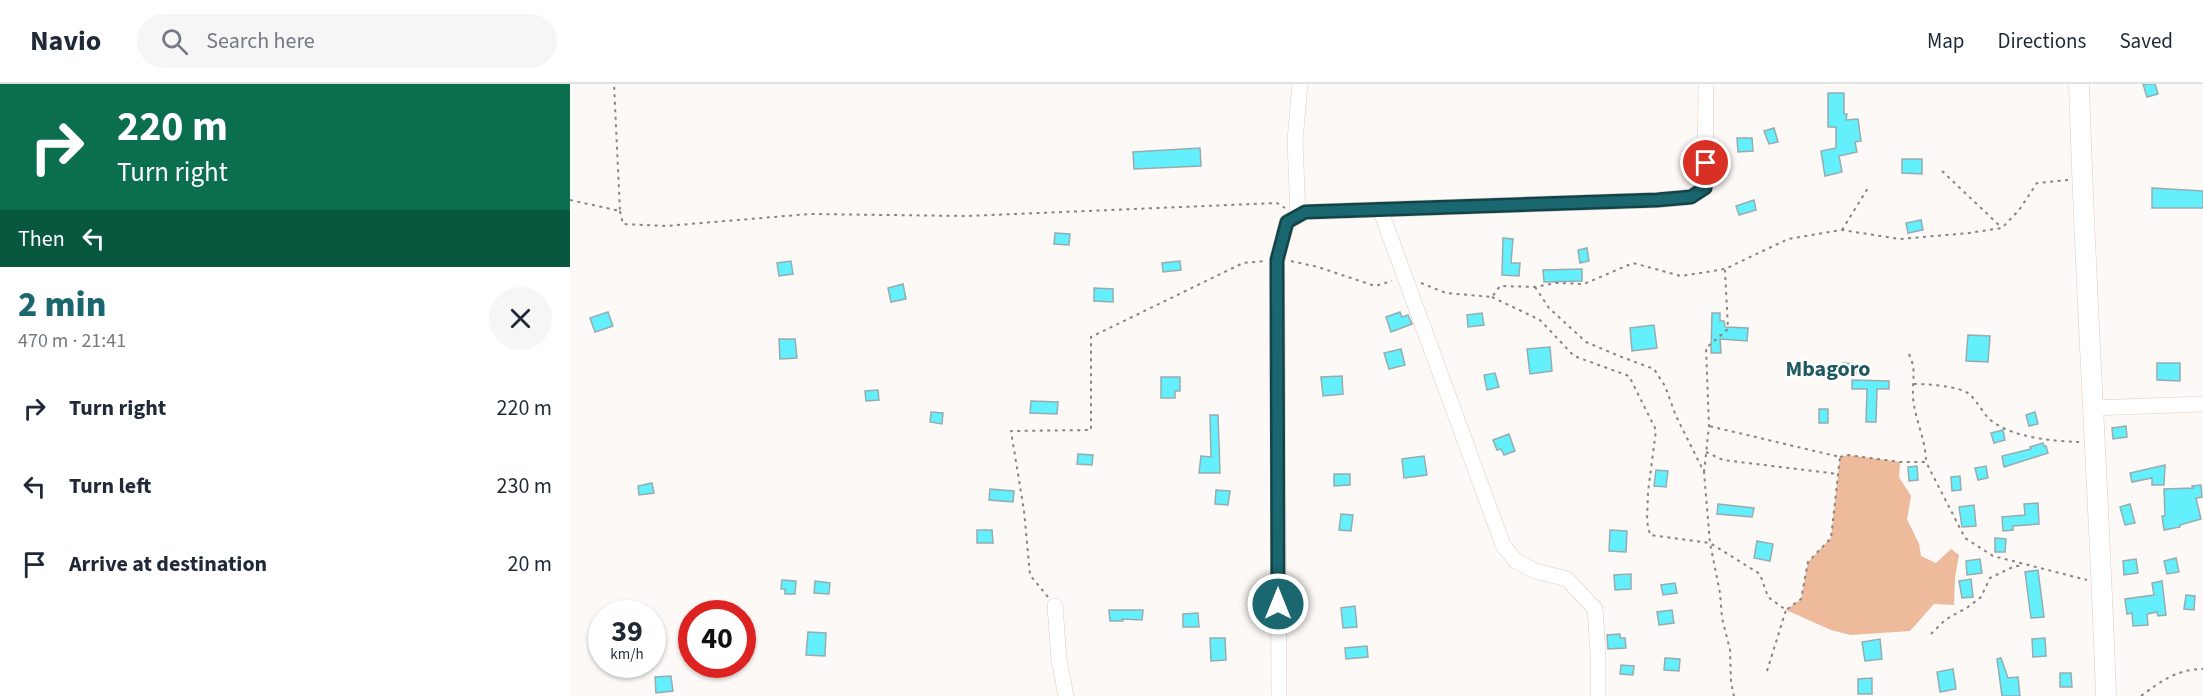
<!DOCTYPE html>
<html lang="en">
<head>
<meta charset="utf-8">
<style>
	:root { --surface:#fff; --page:#f6f6f7; --text:#1f2937; --muted:#747a83; --line:#e0e1e3; --accent:#1b676f }
	body { margin:0; font-family:"Source Sans 3",sans-serif; background:var(--page); color:var(--text); height:100vh; display:flex; flex-direction:column; font-size:22px; white-space:nowrap }
	* { box-sizing:border-box; margin:0 }
	p { font-size:20px; color:var(--muted) }
	.icon { flex:none; width:33px; height:33px; fill:none; stroke:currentColor; stroke-width:2; stroke-linecap:round; stroke-linejoin:round }
	.map { position:relative; flex:1; overflow:hidden }
	.panel { display:flex; flex-direction:column; background:var(--surface); width:570px }
	.panel>* { flex:none }
	.hud { background:#0b6e4f; color:#fff; overflow:hidden }
	.speed { position:absolute; left:18px; top:516px; display:flex; gap:12px; font-size:30px; font-weight:700; text-align:center }
	.speed>* { display:grid; place-content:center; width:78px; height:78px; border-radius:50%; background:var(--surface); box-shadow:0 2px 4px #0004; line-height:1 }
	.speed small { font-size:15px; font-weight:400 }
	.speed .limit { border:9px solid #d22; background:#fff; color:#111 }
	.pin { position:absolute; display:grid; place-items:center; width:51px; height:51px; color:#fff; margin:-26px; border:3px solid #fff; border-radius:50%; box-shadow:0 2px 6px #0007 }
	.me { position:absolute; width:66px; margin:-33px; rotate:0deg; stroke-linejoin:round; filter:drop-shadow(0 0 4px #0008) }
	.turn { display:flex; align-items:center; gap:21px; height:126px; padding:0 18px; font-size:27px }
	.turn .icon { width:78px; height:78px; stroke-width:2.5 }
	.turn b { display:block; font-size:42px; line-height:51px }
	.then { display:flex; align-items:center; height:57px; padding:0 18px; background:#0003; gap:12px; font-size:22px }
	.round { display:grid; place-items:center; flex:none; width:63px; height:63px; border-radius:32px; background:var(--page) }
	.summary { display:flex; align-items:center; justify-content:space-between; height:102px; padding:0 18px }
	h1 { font-size:36px; font-weight:800; line-height:45px; color:var(--accent) }
	ul { padding:0; list-style:none }
	li { display:flex; align-items:center; gap:18px; height:78px; padding:0 18px }
	li div { flex:1 }
	li b { display:block; font-size:22px }
	li em { font-style:normal }
	header { display:flex; align-items:center; gap:36px; box-sizing:border-box; height:84px; padding:0 30px; background:var(--surface); border-bottom:2px solid var(--line) }
	header strong { font-size:28px }
	nav { display:flex; gap:33px; margin-inline-start:auto; font-size:21px }
	.search { width:420px; height:54px; background:var(--page); display:flex; align-items:center; gap:15px; box-sizing:border-box; padding:0 21px; border-radius:33px; color:var(--muted); font-size:22px }
	main { display:flex; flex:1; min-height:0 }
	.map>svg:first-child { display:block }
	.green { fill:#edba9b }
	.building { fill:#64effd; stroke:#96acaf; stroke-width:1.5 }
	.lines { fill:none; stroke-linecap:round; stroke-linejoin:round }
	.minor-casing { stroke:#deccc1; stroke-width:16 }
	.major-casing { stroke:#deccc1; stroke-width:21 }
	.path { stroke:#898481; stroke-width:2; stroke-dasharray:3 4.5; stroke-linecap:butt }
	.minor { stroke:#fff; stroke-width:15 }
	.major { stroke:#fff; stroke-width:20 }
	.route-casing { stroke:#124348; stroke-width:15 }
	.route { stroke:#1b676f; stroke-width:10 }
	.labels { text-anchor:middle; stroke-width:4.5; stroke-linejoin:round; paint-order:stroke }
	.district-label { font-size:22px; font-weight:bold; fill:#205a60; stroke:#fff }
</style>
</head>
<body>
<header>
<strong>Navio</strong>
<div class="search"><svg class="icon" aria-label="search" viewBox="0 0 24 24"><circle cx="10" cy="10" r="6"/><path d="M15 15l6 6"/></svg>Search here</div>
<nav><a>Map</a><a>Directions</a><a>Saved</a></nav>
</header>
<main>
<section class="panel">
<div class="hud">
<div class="turn"><svg class="icon" aria-label="right" viewBox="0 0 24 24"><path d="M7 20v-9h11M14 6l5 5-5 5"/></svg><div><b>220 m</b>Turn right</div></div>
<div class="then">Then<svg class="icon" aria-label="left" viewBox="0 0 24 24"><path d="M17 20v-9H6M10 6l-5 5 5 5"/></svg></div>
</div>
<div class="summary"><div><h1>2 min</h1><p>470 m · 21:41</p></div><a class="round"><svg class="icon" aria-label="close" viewBox="0 0 24 24"><path d="M6 6l12 12M18 6L6 18"/></svg></a></div>
<ul>
<li><svg class="icon" aria-label="right" viewBox="0 0 24 24"><path d="M7 20v-9h11M14 6l5 5-5 5"/></svg><div><b>Turn right</b></div><em>220 m</em></li>
<li><svg class="icon" aria-label="left" viewBox="0 0 24 24"><path d="M17 20v-9H6M10 6l-5 5 5 5"/></svg><div><b>Turn left</b></div><em>230 m</em></li>
<li><svg class="icon" aria-label="arrive" viewBox="0 0 24 24"><path d="M6 21V4h12l-3 4 3 4H6"/></svg><div><b>Arrive at destination</b></div><em>20 m</em></li>
</ul>
</section>
<div class="map">
<svg width="1633" height="612" viewBox="0 0 1633 612">
	<rect width="100%" height="100%" fill="#fdf9f7"/>
	<polygon class="green" points="1278,371 1330,378 1329,393 1341,412 1337,435 1349,460 1351,472 1366,479 1381,465 1389,471 1385,493 1384,521 1364,520 1340,547 1281,551 1261,546 1216,526 1231,515 1238,478 1261,454 1270,373"/>
	<g class="building">
		<polygon points="1573,0 1585,0 1588,10 1577,13"/>
		<polygon points="1258,9 1274,9 1274,30 1277,30 1276,36 1288,35 1291,57 1285,58 1287,68 1269,72 1272,88 1255,92 1251,67 1266,64 1266,43 1258,43"/>
		<polygon points="1204,44 1208,58 1199,60 1194,47"/>
		<polygon points="1167,54 1182,54 1183,67 1168,68"/>
		<polygon points="630,64 631,82 564,85 563,68"/>
		<polygon points="1332,75 1352,75 1352,90 1332,89"/>
		<polygon points="1582,104 1633,107 1633,124 1582,124"/>
		<polygon points="1184,116 1186,126 1169,131 1166,122"/>
		<polygon points="1351,136 1353,146 1338,149 1336,139"/>
		<polygon points="485,149 500,150 499,161 484,160"/>
		<polygon points="933,154 943,155 941,179 950,179 949,192 932,191"/>
		<polygon points="1017,164 1019,177 1010,179 1008,166"/>
		<polygon points="221,177 223,190 209,192 207,179"/>
		<polygon points="610,177 611,186 593,188 592,179"/>
		<polygon points="1012,185 1012,197 974,198 973,186"/>
		<polygon points="333,200 336,215 321,218 318,204"/>
		<polygon points="524,204 543,205 543,218 524,217"/>
		<polygon points="38,228 43,242 25,248 20,234"/>
		<polygon points="830,228 832,233 838,231 842,240 821,248 816,233"/>
		<polygon points="912,229 914,241 898,243 897,231"/>
		<polygon points="1142,229 1150,229 1150,237 1154,237 1155,243 1178,244 1177,257 1150,255 1151,269 1141,269"/>
		<polygon points="1084,241 1087,264 1062,267 1060,244"/>
		<polygon points="1398,251 1420,252 1418,278 1396,277"/>
		<polygon points="209,255 225,255 227,274 210,275"/>
		<polygon points="980,263 982,287 960,290 957,265"/>
		<polygon points="831,265 835,281 819,285 814,269"/>
		<polygon points="1273,279 1286,280 1286,290 1272,289"/>
		<polygon points="1587,279 1610,279 1610,297 1587,296"/>
		<polygon points="925,289 929,303 917,306 914,291"/>
		<polygon points="772,292 773,310 753,312 751,293"/>
		<polygon points="591,293 610,293 610,307 605,307 605,314 591,314"/>
		<polygon points="1282,296 1319,297 1319,305 1307,305 1306,338 1296,338 1297,305 1282,305"/>
		<polygon points="308,306 309,316 296,317 295,307"/>
		<polygon points="461,317 488,318 487,330 460,329"/>
		<rect x="1249" y="325" width="9" height="14"/>
		<polygon points="361,328 373,329 372,340 360,338"/>
		<polygon points="1465,328 1468,340 1459,342 1456,331"/>
		<polygon points="640,331 648,331 650,389 629,389 631,372 641,373"/>
		<polygon points="1556,342 1557,353 1543,355 1542,344"/>
		<polygon points="1433,346 1435,356 1424,359 1421,349"/>
		<polygon points="939,350 945,367 934,371 931,365 927,366 923,356"/>
		<polygon points="1473,359 1474,362 1476,362 1478,369 1434,383 1432,372 1461,365 1460,363"/>
		<polygon points="508,370 523,371 522,381 507,380"/>
		<polygon points="854,372 857,391 834,394 832,375"/>
		<polygon points="1595,381 1594,401 1582,401 1582,394 1562,398 1560,389"/>
		<polygon points="1347,382 1348,396 1339,397 1338,383"/>
		<polygon points="1416,382 1418,394 1408,396 1405,384"/>
		<polygon points="1086,386 1098,387 1096,403 1084,402"/>
		<polygon points="764,390 780,390 780,401 764,402"/>
		<polygon points="1390,392 1391,406 1382,407 1381,393"/>
		<polygon points="82,399 84,409 69,411 68,402"/>
		<polygon points="1631,401 1632,413 1626,414 1631,435 1610,441 1610,443 1594,446 1592,432 1595,432 1594,405 1623,404 1622,402"/>
		<polygon points="420,405 444,407 443,418 419,416"/>
		<polygon points="646,406 660,407 658,421 645,420"/>
		<polygon points="1468,419 1469,440 1443,442 1443,446 1433,447 1432,433 1455,431 1454,420"/>
		<polygon points="1148,420 1184,424 1182,433 1147,430"/>
		<polygon points="1560,420 1565,439 1555,441 1550,423"/>
		<polygon points="1404,421 1406,442 1392,443 1389,423"/>
		<polygon points="771,430 783,431 781,447 769,446"/>
		<polygon points="407,446 422,446 423,459 407,459"/>
		<polygon points="1040,446 1057,447 1056,468 1039,467"/>
		<polygon points="1425,454 1436,455 1435,468 1425,468"/>
		<polygon points="1187,457 1203,460 1200,477 1184,474"/>
		<polygon points="1606,474 1609,488 1597,490 1594,477"/>
		<polygon points="1410,475 1412,489 1397,491 1396,477"/>
		<polygon points="1566,475 1568,489 1554,491 1553,477"/>
		<polygon points="1468,486 1474,533 1461,534 1455,488"/>
		<polygon points="1061,490 1061,505 1045,506 1044,491"/>
		<polygon points="1401,495 1403,513 1392,514 1389,497"/>
		<polygon points="212,496 226,497 225,510 215,510 215,505 211,505"/>
		<polygon points="245,497 260,499 259,510 244,509"/>
		<polygon points="1592,497 1596,531 1588,532 1587,528 1577,530 1578,541 1563,542 1562,529 1557,530 1555,515 1584,511 1582,499"/>
		<polygon points="1105,499 1107,509 1093,511 1091,501"/>
		<polygon points="1616,511 1625,512 1624,526 1614,525"/>
		<polygon points="785,522 787,543 773,544 771,524"/>
		<polygon points="539,526 573,526 572,536 552,535 553,537 540,537"/>
		<polygon points="1102,526 1104,539 1089,541 1087,528"/>
		<polygon points="628,529 629,543 613,543 613,530"/>
		<polygon points="238,548 256,549 255,572 236,571"/>
		<polygon points="1050,550 1050,554 1055,554 1056,564 1038,565 1037,551"/>
		<polygon points="640,554 655,554 656,576 641,577"/>
		<polygon points="1475,554 1476,572 1463,573 1462,555"/>
		<polygon points="1310,555 1312,575 1295,577 1292,558"/>
		<polygon points="797,562 798,573 776,575 775,564"/>
		<polygon points="1095,574 1110,575 1109,587 1094,586"/>
		<polygon points="1431,574 1438,594 1448,593 1450,612 1432,612 1427,575"/>
		<polygon points="1051,581 1064,582 1063,591 1050,590"/>
		<polygon points="1383,585 1386,605 1370,608 1367,588"/>
		<polygon points="1490,589 1501,589 1502,603 1490,603"/>
		<polygon points="101,592 103,607 86,609 85,593"/>
		<polygon points="1302,594 1302,610 1288,610 1288,595"/>
	</g>
	<g class="lines">
		<g class="minor-casing">
			<g id="minor">
				<polyline points="810,125 933,461 946,477 965,487 997,495 1025,525 1028,568 1028,612"/>
				<polyline points="728,132 725,57 730,0"/>
				<polyline points="1522,324 1633,320"/>
				<polyline points="485,522 489,576 496,612"/>
				<polyline points="709,612 707,176 717,138 735,128 1087,116 1121,113 1135,103 1136,0"/>
			</g>
		</g>
		<g class="major-casing">
			<path id="major" d="M1509,0C1515,204 1529,408 1536,612"/>
		</g>
		<g class="path">
			<polyline points="1372,87 1431,143"/>
			<polyline points="0,116 50,127 44,0"/>
			<polyline points="50,127 53,140 96,142 240,130 397,132 707,119 715,124"/>
			<polyline points="1272,146 1298,104"/>
			<polyline points="721,177 748,183 805,202 822,197"/>
			<polyline points="851,199 876,209 922,213 930,202 965,203 986,199 1014,200 1063,179 1111,192 1155,185 1218,155 1272,146 1330,155 1399,149 1432,144 1449,126 1467,99 1498,96"/>
			<polyline points="965,203 979,224 1016,258 1049,272 1084,285 1095,302 1106,332 1134,388 1140,459 1150,509 1152,534 1160,566 1161,598 1164,612"/>
			<polyline points="922,213 970,236 1004,272 1059,292 1086,346 1078,408 1077,437 1080,451 1140,459 1190,490 1198,513 1216,526 1231,515 1238,478 1261,454 1270,373 1139,342"/>
			<path d="M1339,270C1347,288 1342,293 1343,312C1344,334 1356,355 1356,378"/>
			<path d="M1344,300C1356,300 1390,302 1399,310C1408,317 1413,331 1423,338C1446,354 1482,357 1509,358"/>
			<polyline points="1136,368 1153,376 1268,390"/>
			<polyline points="1270,373 1278,371 1330,378 1356,378 1395,454 1423,472 1517,496"/>
			<polyline points="1134,388 1139,342 1136,264 1158,245 1155,186"/>
			<polyline points="478,513 460,491 454,427 441,347 521,346 521,253 673,179 695,177"/>
			<polyline points="1361,550 1375,536 1398,523 1411,513 1420,494 1445,482 1453,482"/>
			<polyline points="1197,587 1216,526"/>
			<path d="M1571,612C1591,597 1608,585 1633,585"/>
		</g>
		<use href="#minor" class="minor"/>
		<use href="#major" class="major"/>
	</g>
	<g class="lines">
		<g class="route-casing">
			<polyline id="route" points="708,520 707,176 717,138 735,128 1087,116 1121,113 1135,104 1136,79"/>
		</g>
		<use href="#route" class="route"/>
	</g>
	<g class="labels">
		<g class="district-label">
			<text x="1258" y="292">Mbagoro</text>
		</g>
	</g>
</svg>
<div class="speed"><div>39<small>km/h</small></div><div class="limit">40</div></div>
<div class="pin" style="left:1136px;top:79px;background:#d93025"><svg class="icon" aria-label="arrive" viewBox="0 0 24 24"><path d="M6 21V4h12l-3 4 3 4H6"/></svg></div>
<svg class="me" style="left:708px;top:520px" viewBox="-20 -20 40 40"><circle r="17" fill="#1b676f" stroke="#fff" stroke-width="3"/><path d="M0-11L8 9 0 5-8 9z" fill="#fff"/></svg>
</div>
</main>
</body>
</html>
